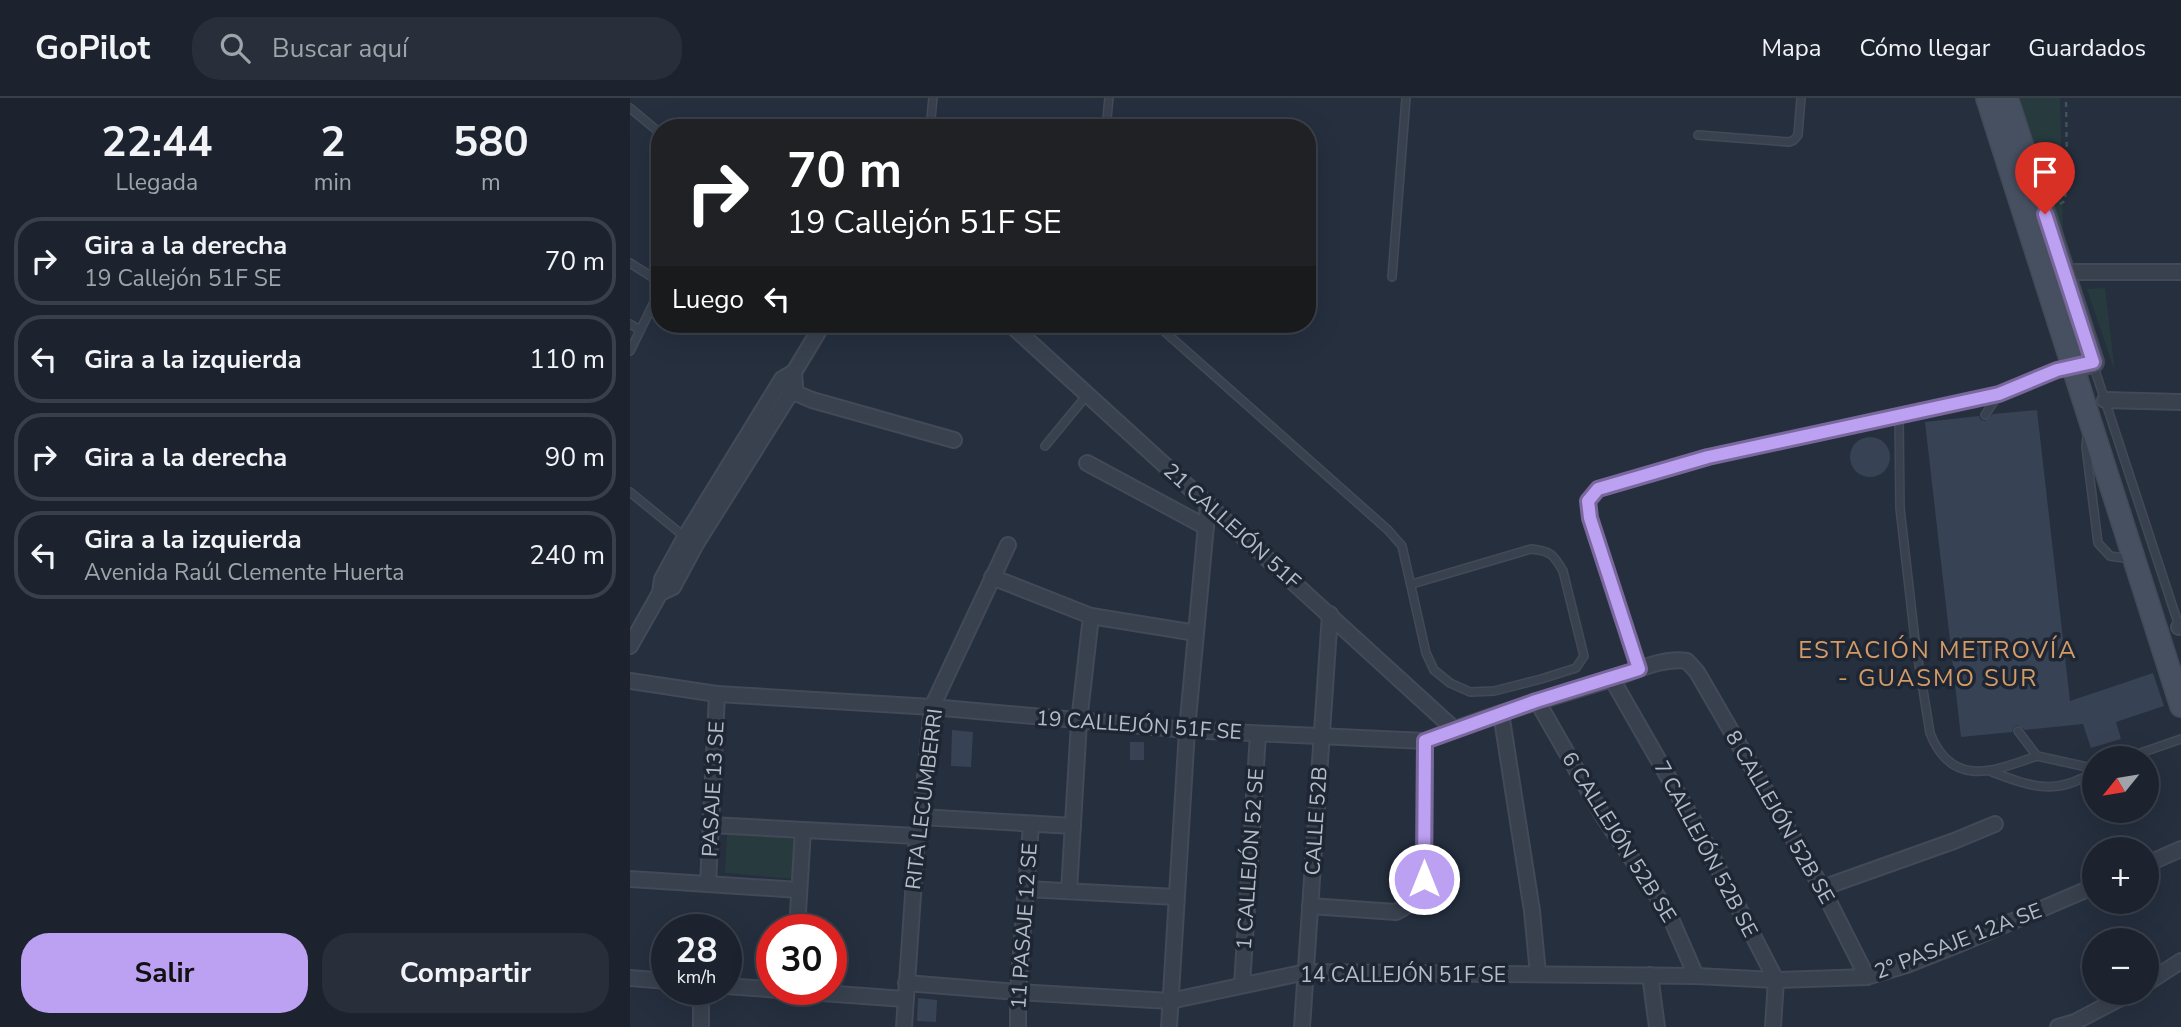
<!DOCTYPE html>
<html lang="es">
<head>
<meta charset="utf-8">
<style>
	:root { --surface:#1c232e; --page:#292f3a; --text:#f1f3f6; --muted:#a0a4aa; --line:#3a404a; --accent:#bca0f2 }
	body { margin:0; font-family:"Nunito Sans",sans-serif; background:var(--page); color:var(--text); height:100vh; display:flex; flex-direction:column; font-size:26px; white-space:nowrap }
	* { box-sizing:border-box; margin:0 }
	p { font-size:23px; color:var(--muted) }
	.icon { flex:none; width:38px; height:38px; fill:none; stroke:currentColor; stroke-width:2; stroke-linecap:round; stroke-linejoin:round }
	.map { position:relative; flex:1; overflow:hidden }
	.side { display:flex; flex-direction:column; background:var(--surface); width:630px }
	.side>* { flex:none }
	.guide { position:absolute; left:21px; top:21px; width:665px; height:214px; border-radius:28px; box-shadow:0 7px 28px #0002,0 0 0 2px var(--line); background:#202124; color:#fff; overflow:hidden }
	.needle { width:46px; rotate:240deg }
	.controls { position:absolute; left:1452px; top:648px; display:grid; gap:14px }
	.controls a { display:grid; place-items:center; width:77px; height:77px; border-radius:50%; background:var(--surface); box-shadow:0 7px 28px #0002,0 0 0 2px var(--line); font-size:35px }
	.speed { position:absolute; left:21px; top:816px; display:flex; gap:14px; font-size:35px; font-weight:700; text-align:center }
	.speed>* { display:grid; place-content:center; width:91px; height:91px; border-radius:50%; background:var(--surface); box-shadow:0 7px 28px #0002,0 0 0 2px var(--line); line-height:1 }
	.speed small { font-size:18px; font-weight:400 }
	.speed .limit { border:10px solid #d22; background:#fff; color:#111 }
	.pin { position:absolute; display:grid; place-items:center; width:60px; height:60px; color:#fff; margin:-72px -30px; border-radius:50% 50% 50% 0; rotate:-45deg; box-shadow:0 0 7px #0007 }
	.pin .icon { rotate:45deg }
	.me { position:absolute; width:77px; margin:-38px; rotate:0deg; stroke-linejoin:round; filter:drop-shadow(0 0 5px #0008) }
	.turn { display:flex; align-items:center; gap:24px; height:147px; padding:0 21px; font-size:32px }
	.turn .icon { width:91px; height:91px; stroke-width:2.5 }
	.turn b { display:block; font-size:49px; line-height:60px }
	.then { display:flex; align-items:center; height:66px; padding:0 21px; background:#0003; gap:14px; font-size:26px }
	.eta { display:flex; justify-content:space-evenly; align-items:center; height:119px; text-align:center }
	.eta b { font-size:42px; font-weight:700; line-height:49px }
	.button { display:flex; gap:14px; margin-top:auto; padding:14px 21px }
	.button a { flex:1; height:80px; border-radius:28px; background:var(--accent); color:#111; font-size:28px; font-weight:700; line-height:80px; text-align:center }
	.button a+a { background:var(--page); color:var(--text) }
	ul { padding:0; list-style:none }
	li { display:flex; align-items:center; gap:21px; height:88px; margin:0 14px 10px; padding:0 7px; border:4px solid var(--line); border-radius:28px }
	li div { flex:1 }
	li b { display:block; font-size:26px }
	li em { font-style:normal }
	header { display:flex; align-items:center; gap:42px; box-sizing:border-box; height:98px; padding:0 35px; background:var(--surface); border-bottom:2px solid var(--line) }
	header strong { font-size:33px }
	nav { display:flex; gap:38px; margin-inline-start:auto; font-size:24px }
	.search { width:490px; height:63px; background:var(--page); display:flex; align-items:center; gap:18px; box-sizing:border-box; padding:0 24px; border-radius:28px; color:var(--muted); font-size:26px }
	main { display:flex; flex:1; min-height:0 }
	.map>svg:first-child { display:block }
	.green { fill:#273b3f }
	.building { fill:#374254 }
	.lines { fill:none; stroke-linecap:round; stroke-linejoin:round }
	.lane-casing { stroke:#424a58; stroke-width:10 }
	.street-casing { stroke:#424a58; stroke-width:18 }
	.secondary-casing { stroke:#424a58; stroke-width:24 }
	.path { stroke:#405457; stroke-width:2.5; stroke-dasharray:5 5; stroke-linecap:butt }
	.lane { stroke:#39414e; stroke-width:7 }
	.street { stroke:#39414e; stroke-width:14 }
	.secondary { stroke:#475061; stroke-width:21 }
	.route-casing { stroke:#7a689d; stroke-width:18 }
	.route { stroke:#bca0f2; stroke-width:12 }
	.labels { text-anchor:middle; stroke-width:7; stroke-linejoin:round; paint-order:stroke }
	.street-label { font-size:21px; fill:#b5bcc9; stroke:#1e2634 }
	.quarter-label { font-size:24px; letter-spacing:2px; fill:#d49b66; stroke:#1e2634 }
</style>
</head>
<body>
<header>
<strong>GoPilot</strong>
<div class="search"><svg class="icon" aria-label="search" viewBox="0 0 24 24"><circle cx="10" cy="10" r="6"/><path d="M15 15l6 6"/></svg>Buscar aquí</div>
<nav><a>Mapa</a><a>Cómo llegar</a><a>Guardados</a></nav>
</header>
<main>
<section class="side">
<div class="eta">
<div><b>22:44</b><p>Llegada</p></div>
<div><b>2</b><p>min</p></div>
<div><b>580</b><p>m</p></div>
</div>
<ul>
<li><svg class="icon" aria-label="right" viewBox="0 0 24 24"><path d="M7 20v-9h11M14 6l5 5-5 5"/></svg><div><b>Gira a la derecha</b><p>19 Callejón 51F SE</p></div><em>70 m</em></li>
<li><svg class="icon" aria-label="left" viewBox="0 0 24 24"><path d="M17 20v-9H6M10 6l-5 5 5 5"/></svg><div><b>Gira a la izquierda</b></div><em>110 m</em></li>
<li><svg class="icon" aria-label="right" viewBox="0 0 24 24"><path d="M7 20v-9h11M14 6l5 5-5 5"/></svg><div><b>Gira a la derecha</b></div><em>90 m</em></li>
<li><svg class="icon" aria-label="left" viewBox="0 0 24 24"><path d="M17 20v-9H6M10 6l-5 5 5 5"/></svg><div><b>Gira a la izquierda</b><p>Avenida Raúl Clemente Huerta</p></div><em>240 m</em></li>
</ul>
<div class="button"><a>Salir</a><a>Compartir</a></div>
</section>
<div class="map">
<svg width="1551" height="929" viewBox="0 0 1551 929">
	<rect width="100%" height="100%" fill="#252f3e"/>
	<g class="green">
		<polygon points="1390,0 1430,0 1433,138 1391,5"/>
		<polygon points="1475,190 1485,274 1457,191"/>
		<polygon points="97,736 166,740 165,781 95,775"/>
	</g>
	<g class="building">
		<polygon points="1407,312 1440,603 1523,575 1534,608 1486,624 1491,641 1461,650 1453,626 1395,632 1388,627 1384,629 1382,634 1331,639 1295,324 1349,318 1351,322 1355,323 1363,316"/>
		<circle cx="1240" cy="359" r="20"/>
		<polygon points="322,632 343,634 341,669 321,668"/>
		<rect x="500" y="644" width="14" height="18"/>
		<polygon points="288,900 307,902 306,924 287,923"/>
	</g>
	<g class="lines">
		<g class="lane-casing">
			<g id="lane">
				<polyline points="0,10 30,35"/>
				<polyline points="300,30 303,0"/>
				<polyline points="476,30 479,0"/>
				<polyline points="1068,37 1159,44 1164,42 1168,37 1171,0"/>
				<polyline points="0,165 30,184"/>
				<polyline points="762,179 776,0"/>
				<polyline points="0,226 10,232"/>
				<path d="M526,226L758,432L772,448L796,555L804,572L820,585L840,594L864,593L911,581L946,570L954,558L933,473C924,457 921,453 901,451L782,486"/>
				<polyline points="0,253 30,192"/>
				<polyline points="1463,266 1550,531"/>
				<polyline points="1355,317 1369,296 1439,269"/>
				<path d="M1269,319L1270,410L1285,542L1300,635C1322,691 1364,673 1407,658"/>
				<polyline points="1457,339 1456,349 1468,445 1480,458 1500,461"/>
				<polyline points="415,348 457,297"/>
				<polyline points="0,394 56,440"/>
				<polyline points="1009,571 960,420 958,403 968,392 1078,359 1369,296"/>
				<polyline points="1388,633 1407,658 1457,669 1465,668"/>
				<polyline points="1496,660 1551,641"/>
				<path d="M1362,674C1402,689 1427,698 1465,673"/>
			</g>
		</g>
		<g class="street-casing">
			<g id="street">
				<polyline points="1433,174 1551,174"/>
				<polyline points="380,226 824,631"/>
				<polyline points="161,293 182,302 324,342"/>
				<polyline points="1475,302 1551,304"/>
				<polyline points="457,365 576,429"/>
				<polyline points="362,479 461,518 566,535"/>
				<polyline points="30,495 43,489 66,446 165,288 164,274"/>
				<polyline points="1549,529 1551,528"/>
				<polyline points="0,548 30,495 32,481 55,439 152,281 164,274 193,226"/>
				<polyline points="982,581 1068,731 1146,882 1143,929"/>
				<path d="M0,583L87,596L302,609L557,632L795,643C855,618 917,601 979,582C1004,574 1031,559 1057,563L1067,574L1192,790L1237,879"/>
				<polyline points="907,603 973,718 1039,816 1066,878"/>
				<polyline points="871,615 902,813 908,876"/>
				<polyline points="291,719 443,728"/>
				<polyline points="81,727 287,738"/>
				<polyline points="1517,766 1551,751"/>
				<polyline points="0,781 169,792"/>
				<polyline points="78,786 87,596"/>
				<polyline points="1192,790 1324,743 1365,726"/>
				<polyline points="396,791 546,799"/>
				<polyline points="439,793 449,624 461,518"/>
				<path d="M680,808L766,814C782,806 789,798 794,781L795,643"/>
				<polyline points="167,831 173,732"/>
				<polyline points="1020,877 1027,929"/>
				<polyline points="0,880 37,883"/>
				<polyline points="276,885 388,894 540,903 676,874 1066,878 1146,882 1237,879 1277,867 1325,848 1465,788"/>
				<polyline points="1517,885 1551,863"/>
				<polyline points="612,887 628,636"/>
				<polyline points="96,888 275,901"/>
				<polyline points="71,929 71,891"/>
				<polyline points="274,929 287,738 291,719 302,609 378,447"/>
				<polyline points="388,929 388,894 401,727"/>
				<polyline points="539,929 557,632 578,406"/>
				<polyline points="672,929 700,516"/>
				<polyline points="1428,929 1445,924 1502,894"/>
			</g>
		</g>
		<g class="secondary-casing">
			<g id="secondary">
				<polyline points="1357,0 1551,608"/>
				<polyline points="1377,0 1463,264 1441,269"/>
			</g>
		</g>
		<polyline class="path" points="1430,106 1435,103 1437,69 1436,0"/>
		<use href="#lane" class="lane"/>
		<use href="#street" class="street"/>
		<use href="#secondary" class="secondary"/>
	</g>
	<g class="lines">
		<g class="route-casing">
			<polyline id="route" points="794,781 795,643 906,603 1009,571 960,420 958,403 968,391 1078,359 1369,296 1427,272 1463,264 1415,116"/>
		</g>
		<use href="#route" class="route"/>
	</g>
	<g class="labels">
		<g class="street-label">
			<text transform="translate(602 428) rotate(42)" y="7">21 CALLEJÓN 51F</text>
			<text transform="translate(509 627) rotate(4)" y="7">19 CALLEJÓN 51F SE</text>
			<text transform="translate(83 691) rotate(-87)" y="7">PASAJE 13 SE</text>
			<text transform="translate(294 701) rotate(-83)" y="7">RITA LECUMBERRI</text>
			<text transform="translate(1150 719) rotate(60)" y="7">8 CALLEJÓN 52B SE</text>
			<text transform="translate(686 723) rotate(-86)" y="7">CALLE 52B</text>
			<text transform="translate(989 739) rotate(58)" y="7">6 CALLEJÓN 52B SE</text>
			<text transform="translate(1076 751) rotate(62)" y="7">7 CALLEJÓN 52B SE</text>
			<text transform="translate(620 761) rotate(-86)" y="7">1 CALLEJÓN 52 SE</text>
			<text transform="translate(394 828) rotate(-86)" y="7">11 PASAJE 12 SE</text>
			<text transform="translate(1328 843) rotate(-21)" y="7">2° PASAJE 12A SE</text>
			<text x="773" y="884">14 CALLEJÓN 51F SE</text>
		</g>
		<g class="quarter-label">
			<text x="1308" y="560">ESTACIÓN METROVÍA<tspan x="1308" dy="28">- GUASMO SUR</tspan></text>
		</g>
	</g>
</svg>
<div class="controls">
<a><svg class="needle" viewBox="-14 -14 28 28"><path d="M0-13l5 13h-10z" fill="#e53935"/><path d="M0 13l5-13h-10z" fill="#a0a4aa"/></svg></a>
<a>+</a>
<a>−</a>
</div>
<div class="speed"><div>28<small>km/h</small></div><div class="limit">30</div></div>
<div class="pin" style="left:1415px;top:116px;background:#d93025"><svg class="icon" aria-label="arrive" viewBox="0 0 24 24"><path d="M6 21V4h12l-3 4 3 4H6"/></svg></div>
<svg class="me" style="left:794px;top:781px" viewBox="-20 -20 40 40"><circle r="17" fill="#bca0f2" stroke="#fff" stroke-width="3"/><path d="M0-11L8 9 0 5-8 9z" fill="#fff"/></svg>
<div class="guide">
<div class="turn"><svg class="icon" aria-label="right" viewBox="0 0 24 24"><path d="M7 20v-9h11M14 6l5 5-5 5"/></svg><div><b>70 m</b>19 Callejón 51F SE</div></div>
<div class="then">Luego<svg class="icon" aria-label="left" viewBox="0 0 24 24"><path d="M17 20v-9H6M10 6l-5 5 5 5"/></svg></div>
</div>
</div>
</main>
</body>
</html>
